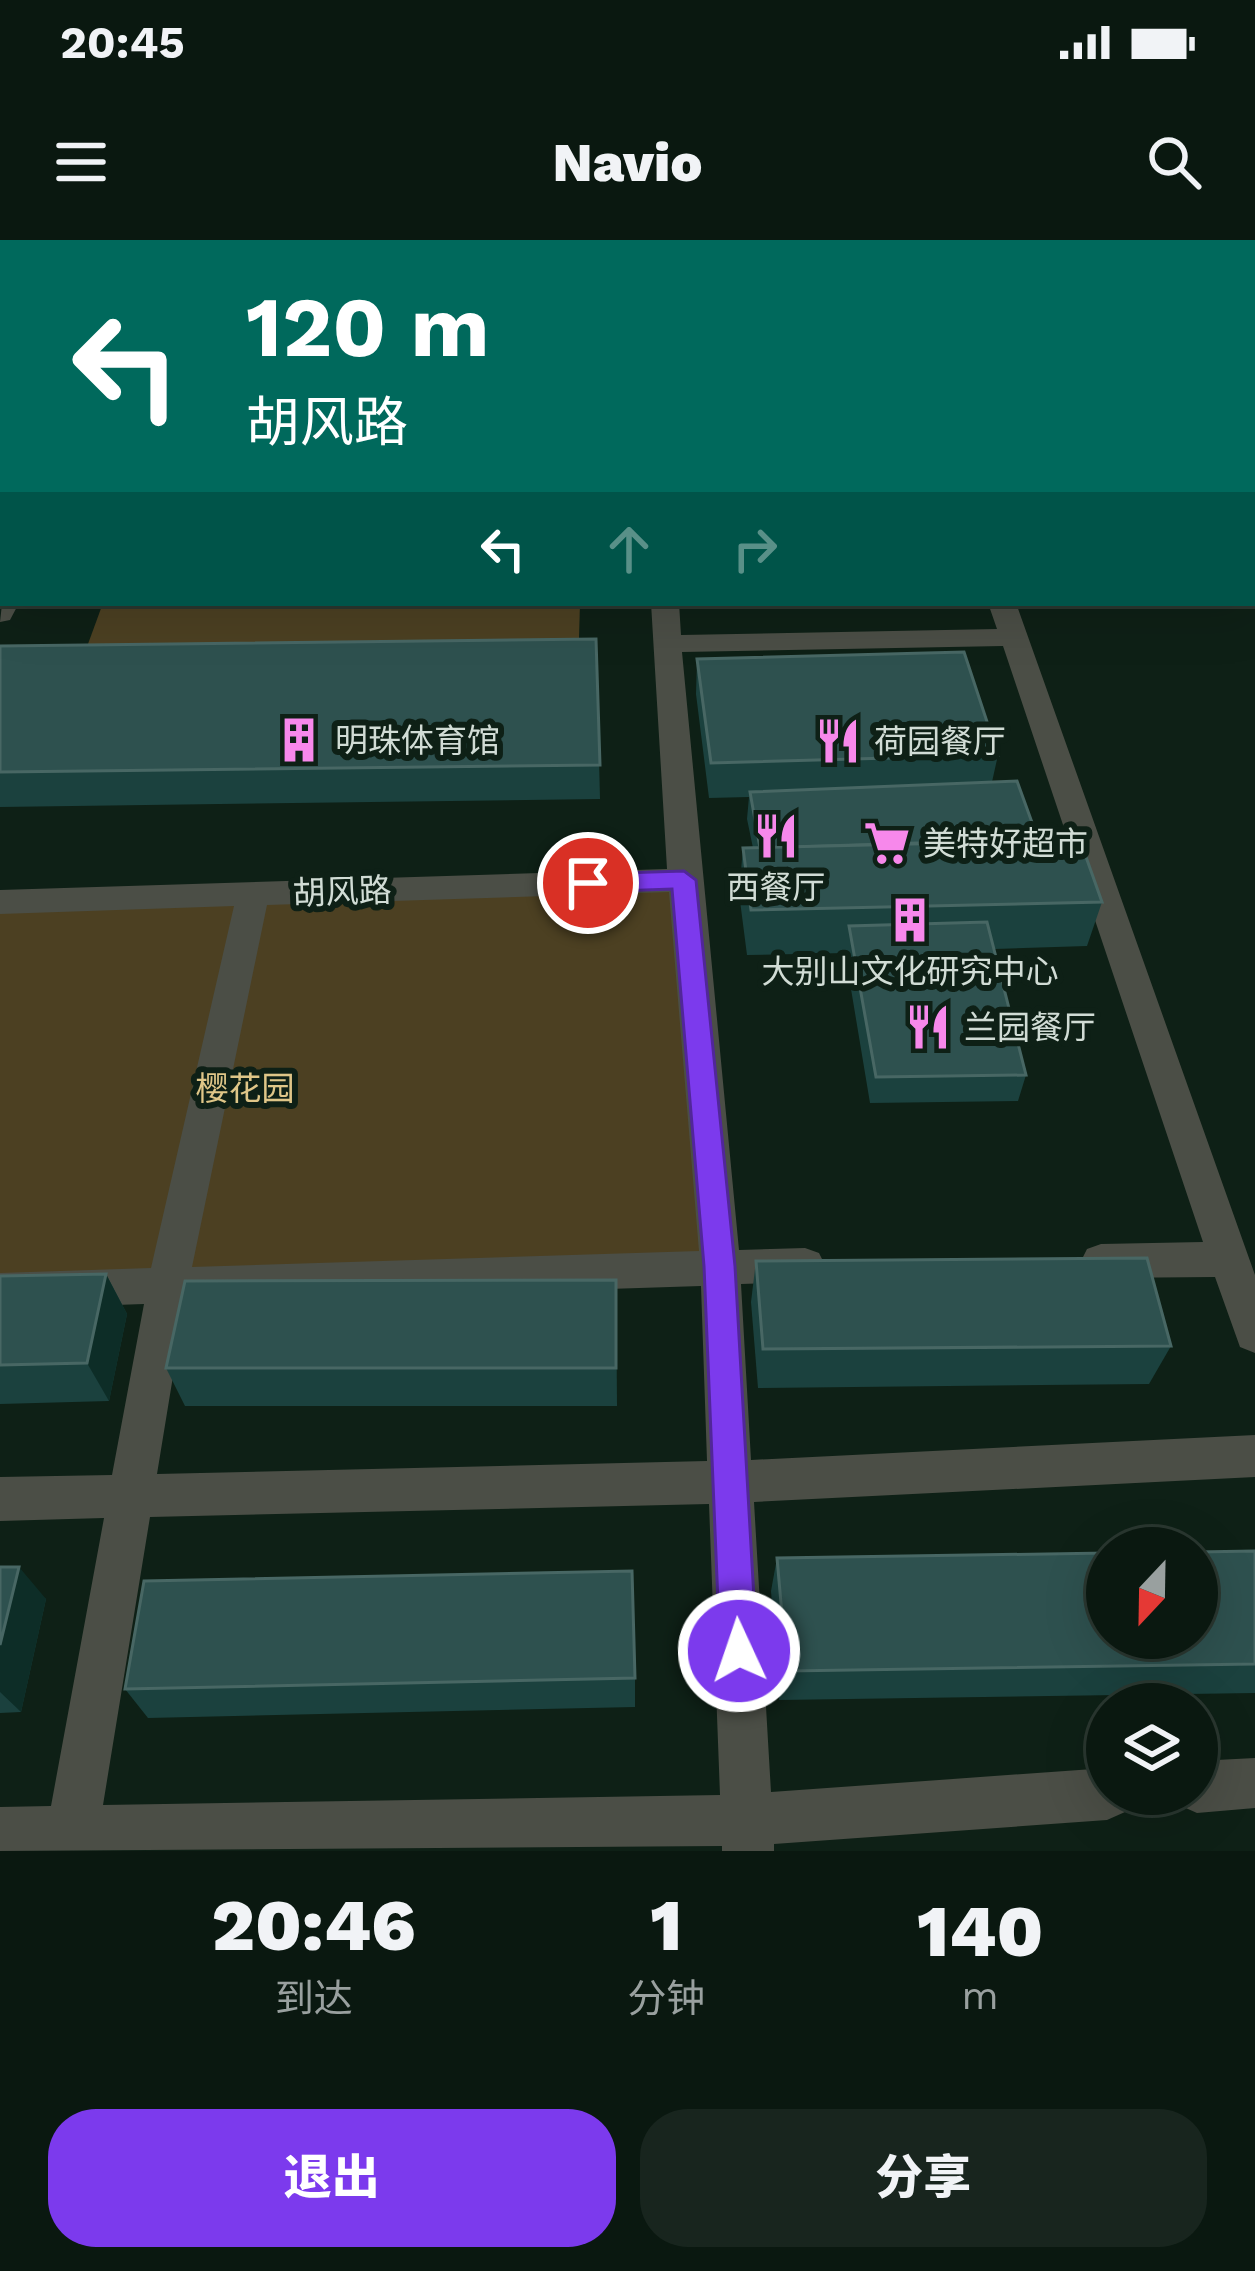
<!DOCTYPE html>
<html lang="zh">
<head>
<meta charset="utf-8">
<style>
	:root { --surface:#0a1810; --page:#18251e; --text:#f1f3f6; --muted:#99a09f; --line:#2a3730; --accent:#7c3aed }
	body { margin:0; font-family:"Work Sans","Noto Sans SC",sans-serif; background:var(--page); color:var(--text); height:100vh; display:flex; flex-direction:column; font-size:45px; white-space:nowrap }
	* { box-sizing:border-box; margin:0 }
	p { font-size:39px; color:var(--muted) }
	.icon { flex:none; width:66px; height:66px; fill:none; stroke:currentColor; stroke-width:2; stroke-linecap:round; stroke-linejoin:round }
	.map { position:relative; height:1611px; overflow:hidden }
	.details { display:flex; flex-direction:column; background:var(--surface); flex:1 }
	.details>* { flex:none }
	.hud { position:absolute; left:0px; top:0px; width:1257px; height:366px; box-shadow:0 12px 48px #0002,0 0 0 3px var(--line); background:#00695c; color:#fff; overflow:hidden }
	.needle { width:78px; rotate:202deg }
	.tools { position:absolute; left:1086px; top:1287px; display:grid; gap:24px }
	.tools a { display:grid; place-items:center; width:132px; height:132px; border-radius:50%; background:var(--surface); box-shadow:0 12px 48px #0002,0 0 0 3px var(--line); font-size:60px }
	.pin { position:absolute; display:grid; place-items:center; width:102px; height:102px; color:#fff; margin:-51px; border:6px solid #fff; border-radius:50%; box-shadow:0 3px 12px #0007 }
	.me { position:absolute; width:132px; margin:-66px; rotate:357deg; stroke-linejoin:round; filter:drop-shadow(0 0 9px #0008) }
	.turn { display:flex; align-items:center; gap:42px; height:252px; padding:0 48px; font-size:54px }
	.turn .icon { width:156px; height:156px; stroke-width:2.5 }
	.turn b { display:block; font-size:84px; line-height:102px }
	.lanes { display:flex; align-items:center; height:114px; padding:0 48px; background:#0003; justify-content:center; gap:60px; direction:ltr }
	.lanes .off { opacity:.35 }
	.eta { display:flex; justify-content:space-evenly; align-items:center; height:204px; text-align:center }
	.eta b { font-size:72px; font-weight:800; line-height:84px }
	.primary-button { display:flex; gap:24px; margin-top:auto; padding:24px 48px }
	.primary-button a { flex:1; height:138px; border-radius:48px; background:var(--accent); color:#fff; font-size:48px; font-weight:800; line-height:138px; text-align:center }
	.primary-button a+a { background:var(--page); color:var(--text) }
	.status { display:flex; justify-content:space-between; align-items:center; height:84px; padding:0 60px; background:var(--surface); direction:ltr }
	.status svg { height:33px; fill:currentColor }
	header { display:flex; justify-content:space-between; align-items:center; height:156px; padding:0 48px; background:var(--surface); font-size:54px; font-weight:800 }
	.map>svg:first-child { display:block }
	.green { fill:#4c4022 }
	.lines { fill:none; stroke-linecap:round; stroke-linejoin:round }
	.path { stroke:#4c5c53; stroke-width:4.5; stroke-dasharray:3 6; stroke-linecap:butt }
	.minor { fill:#4b4e46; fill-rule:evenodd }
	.wall { fill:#1b413e }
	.shaded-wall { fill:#0d2d27 }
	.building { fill:#2e514f; stroke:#486764; stroke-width:3 }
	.route { fill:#7c3aed; stroke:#51269a; stroke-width:3 }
	.labels { text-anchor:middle; stroke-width:12; stroke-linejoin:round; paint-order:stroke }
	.poi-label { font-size:33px; fill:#d1dcd5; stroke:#0e2016; text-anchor:start }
	.street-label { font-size:33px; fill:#d1dcd5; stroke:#0e2016 }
	.park-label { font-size:33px; fill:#dfc688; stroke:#0e2016 }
</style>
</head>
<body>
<div class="status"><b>20:45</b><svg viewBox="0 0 49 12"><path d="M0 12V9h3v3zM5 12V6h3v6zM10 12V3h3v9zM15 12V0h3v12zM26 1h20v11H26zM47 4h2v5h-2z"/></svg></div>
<header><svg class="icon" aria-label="menu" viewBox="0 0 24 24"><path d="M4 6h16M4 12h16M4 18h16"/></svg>Navio<svg class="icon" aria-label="search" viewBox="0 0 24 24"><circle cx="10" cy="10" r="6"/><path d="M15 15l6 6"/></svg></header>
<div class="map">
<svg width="1255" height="1611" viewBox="0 0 1255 1611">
	<rect width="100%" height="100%" fill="#0e2016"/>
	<g class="green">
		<polygon points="103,363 580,363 578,432 77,434"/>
		<polygon points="684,640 720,1026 0,1051 0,662"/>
	</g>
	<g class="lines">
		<polyline class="path" points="234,3 316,0"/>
		<g class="minor">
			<polygon points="146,0 166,0 145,3"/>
			<polygon points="981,0 1001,0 1002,3 982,3"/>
			<polygon points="1160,0 1180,0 1182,3 1162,3"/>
			<rect x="1254" y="148" width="1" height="14"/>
			<rect x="1254" y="291" width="1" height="16"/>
			<polygon points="3,355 3,363 19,363 10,380 0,382"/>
			<path d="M651,363H679L681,395L997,389L988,363H1016L1255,1035V1113L1240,1107L1215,1037L1101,1038L1087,1033L1081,1021L1087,1009L1101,1004L1203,1002L1003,406L682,412L739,1010L805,1008L819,1013L825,1025L819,1037L805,1042L741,1044L751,1220L1255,1195V1237L754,1262L771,1552L1107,1528V1554H1133L1125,1572L1107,1580L774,1604V1611H722V1606L0,1611V1567L51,1566L104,1278L0,1281V1237L112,1235L144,1064L0,1069V1033L151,1028L234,666L0,674V650L667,629ZM669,652L699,1011L192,1027L267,665ZM701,1046L707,1221L157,1234L185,1063ZM709,1264L720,1555L103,1565L150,1277Z"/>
			<polygon points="1255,1518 1255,1568 1197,1573 1179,1565 1174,1554 1197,1554 1197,1521"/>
		</g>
	</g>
	<g class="wall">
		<polygon points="530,0 861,0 860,3 530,3"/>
		<polygon points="596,399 600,559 0,567 0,406"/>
		<polygon points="697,419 998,515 992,542 1038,599 1037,601 1102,662 1087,706 994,709 1026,835 1018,861 870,863 845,713 747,715 739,653 743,608 753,608 747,579 749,557 709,558 696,454"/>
		<polygon points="756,1021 1171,1106 1149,1144 758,1148 751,1062"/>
		<polygon points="106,1034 127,1074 109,1161 0,1164 0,1036"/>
		<polygon points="616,1040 617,1166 185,1166 166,1128"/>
		<polygon points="1255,1311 1255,1453 779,1460 771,1351 777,1318"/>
		<polygon points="0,1327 46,1359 21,1472 0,1473"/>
		<polygon points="635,1438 635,1467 148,1478 125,1449"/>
	</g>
	<g class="shaded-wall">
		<polygon points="3,87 3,153 2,155 0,150 0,92"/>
		<polygon points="3,222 3,293 0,299 0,227"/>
		<polygon points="106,1034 127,1074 109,1161 87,1123"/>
		<polygon points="19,1327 46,1359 21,1472 0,1452 0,1405"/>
	</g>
	<g class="building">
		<polygon points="696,0 840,0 842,3 696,3"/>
		<polygon points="1254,37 1255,37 1254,89"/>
		<polygon points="0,44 3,44 3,87 0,92"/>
		<polygon points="0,201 3,201 3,222 0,227"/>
		<polygon points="596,399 600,525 0,532 0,406"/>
		<polygon points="964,412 998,515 711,523 697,419"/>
		<polygon points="1017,541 1038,599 760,608 750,552"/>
		<polygon points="1080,600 1102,662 751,670 743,608"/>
		<polygon points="987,682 1026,835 876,837 849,686"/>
		<polygon points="1147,1018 1171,1106 763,1109 756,1021"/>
		<polygon points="106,1034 87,1123 0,1125 0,1036"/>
		<polygon points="616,1040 616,1128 166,1128 185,1041"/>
		<polygon points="1255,1311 1255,1424 787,1431 777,1318 1107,1313 1107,1398 1197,1398 1197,1312"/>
		<polygon points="0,1327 19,1327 0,1405"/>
		<polygon points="632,1331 635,1438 125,1449 144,1341"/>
	</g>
	<polygon class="route" points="684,631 696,640 735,1026 757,1411 752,1424 739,1429 726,1424 720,1411 704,1026 672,649 588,652 576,643 588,634"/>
	<defs>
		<g id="building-bare" transform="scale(3.6)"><path d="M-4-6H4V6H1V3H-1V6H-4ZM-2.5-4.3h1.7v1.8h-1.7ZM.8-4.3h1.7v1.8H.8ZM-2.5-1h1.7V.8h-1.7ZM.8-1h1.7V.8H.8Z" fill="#f788eb" stroke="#0e2016" stroke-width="2.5" paint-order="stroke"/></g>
		<g id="restaurant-bare" transform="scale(3.6)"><path d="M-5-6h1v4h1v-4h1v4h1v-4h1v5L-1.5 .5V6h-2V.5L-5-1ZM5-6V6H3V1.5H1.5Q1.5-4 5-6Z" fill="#f788eb" stroke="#0e2016" stroke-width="2.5" paint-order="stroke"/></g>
		<g id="supermarket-bare" transform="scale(3.6)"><path d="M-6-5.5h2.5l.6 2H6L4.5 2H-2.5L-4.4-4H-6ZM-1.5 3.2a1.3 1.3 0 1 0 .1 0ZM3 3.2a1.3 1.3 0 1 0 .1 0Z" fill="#f788eb" stroke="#0e2016" stroke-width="2.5" paint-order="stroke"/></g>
	</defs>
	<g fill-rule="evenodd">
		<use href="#building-bare" x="299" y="500"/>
		<use href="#restaurant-bare" x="838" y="501"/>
		<use href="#restaurant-bare" x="776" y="596"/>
		<use href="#supermarket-bare" x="887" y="603"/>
		<use href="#building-bare" x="910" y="680"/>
		<use href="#restaurant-bare" x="928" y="787"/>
	</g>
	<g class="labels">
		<g class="poi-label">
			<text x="335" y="512">明珠体育馆</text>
			<text x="874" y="513">荷园餐厅</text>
			<text x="923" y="615">美特好超市</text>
			<text x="776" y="659" text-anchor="middle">西餐厅</text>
			<text x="910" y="743" text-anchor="middle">大别山文化研究中心</text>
			<text x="964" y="799">兰园餐厅</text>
		</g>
		<g class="street-label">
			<text transform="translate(342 651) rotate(-2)" y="12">胡风路</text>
		</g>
		<g class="park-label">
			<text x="245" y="860">樱花园</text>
		</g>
	</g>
</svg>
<div class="tools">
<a><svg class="needle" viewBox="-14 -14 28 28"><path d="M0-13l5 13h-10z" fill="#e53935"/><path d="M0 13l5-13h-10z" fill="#99a09f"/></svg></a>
<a><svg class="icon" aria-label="layers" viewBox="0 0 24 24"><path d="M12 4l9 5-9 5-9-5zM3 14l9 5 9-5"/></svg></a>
</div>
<div class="pin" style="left:588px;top:643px;background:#d93025"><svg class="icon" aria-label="arrive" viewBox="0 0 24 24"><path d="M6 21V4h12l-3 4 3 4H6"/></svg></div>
<svg class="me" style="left:739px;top:1411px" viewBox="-20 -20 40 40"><circle r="17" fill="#7c3aed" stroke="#fff" stroke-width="3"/><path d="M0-11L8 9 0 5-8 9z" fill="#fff"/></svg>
<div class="hud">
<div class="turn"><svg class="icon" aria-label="left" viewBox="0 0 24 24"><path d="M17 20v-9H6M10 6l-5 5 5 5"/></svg><div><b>120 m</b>胡风路</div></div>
<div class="lanes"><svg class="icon" aria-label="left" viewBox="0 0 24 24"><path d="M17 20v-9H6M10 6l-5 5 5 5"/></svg><svg class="icon off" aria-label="ahead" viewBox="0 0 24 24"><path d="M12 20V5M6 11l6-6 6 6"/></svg><svg class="icon off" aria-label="right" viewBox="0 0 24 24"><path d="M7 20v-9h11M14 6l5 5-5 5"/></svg></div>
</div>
</div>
<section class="details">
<div class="eta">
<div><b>20:46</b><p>到达</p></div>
<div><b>1</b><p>分钟</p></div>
<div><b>140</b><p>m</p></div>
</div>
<div class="primary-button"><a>退出</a><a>分享</a></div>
</section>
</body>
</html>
